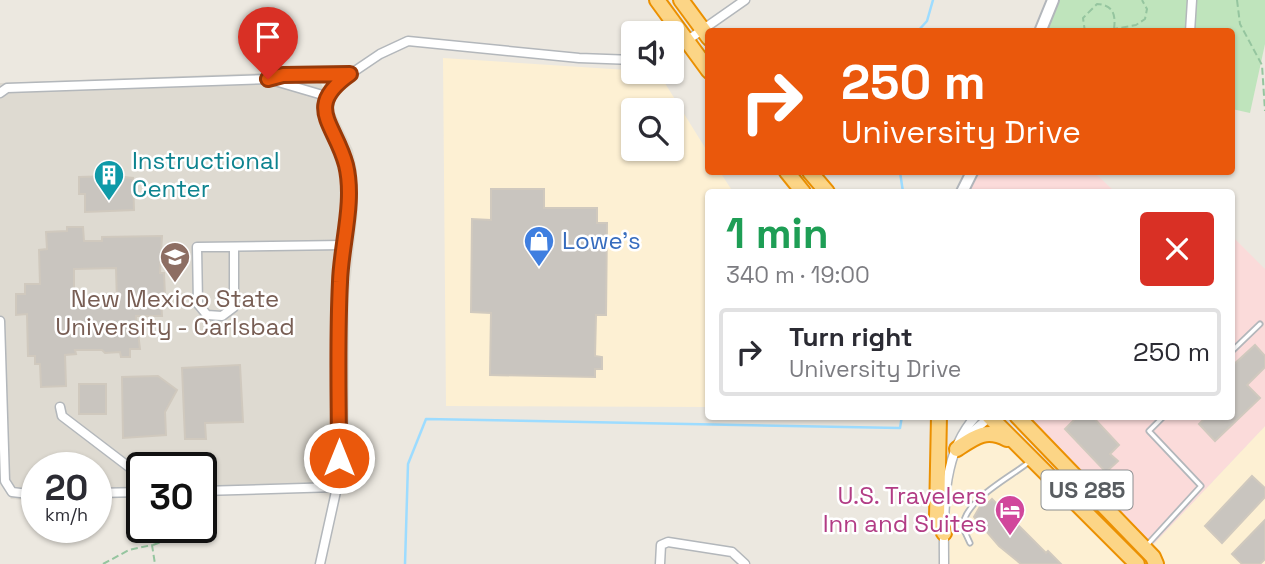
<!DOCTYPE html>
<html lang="en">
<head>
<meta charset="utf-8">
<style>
	:root { --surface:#fff; --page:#f7f7f7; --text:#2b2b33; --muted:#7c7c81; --line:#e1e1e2 }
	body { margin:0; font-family:"Space Grotesk",sans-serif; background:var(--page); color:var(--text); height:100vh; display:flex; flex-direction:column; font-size:26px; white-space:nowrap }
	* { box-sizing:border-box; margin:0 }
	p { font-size:23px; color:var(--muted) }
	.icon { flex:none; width:38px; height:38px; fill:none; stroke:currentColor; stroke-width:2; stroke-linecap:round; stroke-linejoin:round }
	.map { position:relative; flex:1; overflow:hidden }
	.sheet { position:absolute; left:705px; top:189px; width:530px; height:231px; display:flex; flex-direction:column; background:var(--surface); border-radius:7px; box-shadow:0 2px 5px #0004 }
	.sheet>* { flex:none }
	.top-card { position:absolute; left:705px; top:28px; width:530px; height:147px; border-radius:7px; box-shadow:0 2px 5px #0004; background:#ea580c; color:#fff; overflow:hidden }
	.fabs { position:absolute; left:621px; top:21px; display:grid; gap:14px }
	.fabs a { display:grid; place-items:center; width:63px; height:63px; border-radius:7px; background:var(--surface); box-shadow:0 2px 5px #0004; font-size:35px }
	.speed { position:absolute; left:21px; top:452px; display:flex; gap:14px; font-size:35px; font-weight:700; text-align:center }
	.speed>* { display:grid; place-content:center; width:91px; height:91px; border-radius:50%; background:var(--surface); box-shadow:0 2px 5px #0004; line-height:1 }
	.speed small { font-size:18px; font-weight:400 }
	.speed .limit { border:4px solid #111; border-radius:10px; background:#fff; color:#111 }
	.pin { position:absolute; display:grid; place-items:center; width:60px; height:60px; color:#fff; margin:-72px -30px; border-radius:50% 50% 50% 0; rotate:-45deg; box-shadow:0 0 7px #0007 }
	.pin .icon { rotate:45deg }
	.me { position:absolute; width:77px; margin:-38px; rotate:0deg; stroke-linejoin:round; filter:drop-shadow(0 0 5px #0008) }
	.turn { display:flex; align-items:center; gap:24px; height:147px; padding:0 21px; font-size:32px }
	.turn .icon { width:91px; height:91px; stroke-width:2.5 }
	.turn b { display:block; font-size:49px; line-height:60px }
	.round { display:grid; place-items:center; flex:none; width:74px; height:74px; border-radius:7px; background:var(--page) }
	.head { display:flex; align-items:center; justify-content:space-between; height:119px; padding:0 21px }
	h1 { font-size:42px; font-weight:600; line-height:52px; color:#1e9e55 }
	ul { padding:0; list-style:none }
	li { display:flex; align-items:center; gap:21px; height:88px; margin:0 14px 10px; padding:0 7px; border:4px solid var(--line); border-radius:7px }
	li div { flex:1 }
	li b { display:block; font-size:26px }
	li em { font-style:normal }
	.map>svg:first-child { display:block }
	.commercial { fill:#fdf0d3; fill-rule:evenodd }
	.education { fill:#dedad1 }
	.medical { fill:#fbdbda }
	.green { fill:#bfe4bc }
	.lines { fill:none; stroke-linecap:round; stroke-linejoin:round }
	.stream { stroke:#9ddcff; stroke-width:2.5 }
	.building { fill:#c9c5bf; stroke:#d0c9be; stroke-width:2; fill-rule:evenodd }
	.lane-casing { stroke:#b3b7bb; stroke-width:7 }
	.street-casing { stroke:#b3b7bb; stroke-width:11 }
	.secondary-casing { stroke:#b2b6bb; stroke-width:14 }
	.highway-casing { stroke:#eb9001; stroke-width:18 }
	.path { stroke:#95c59f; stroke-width:2; stroke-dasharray:7 3.5; stroke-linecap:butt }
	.lane { stroke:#fff; stroke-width:3.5 }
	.street { stroke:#fff; stroke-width:8 }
	.secondary { stroke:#fff; stroke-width:10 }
	.highway { stroke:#fcd586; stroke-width:14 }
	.route-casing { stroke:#983908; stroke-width:18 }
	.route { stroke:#ea580c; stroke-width:12 }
	.labels { text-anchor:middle; stroke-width:5; stroke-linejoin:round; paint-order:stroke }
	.shield { fill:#fff; stroke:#8b8e90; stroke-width:2 }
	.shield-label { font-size:23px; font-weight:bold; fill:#595d61 }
	.culture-label { font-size:24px; fill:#0d838f; stroke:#fff; text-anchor:start }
	.shop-label { font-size:24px; fill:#366cbe; stroke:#fff; text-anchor:start }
	.education-label { font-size:24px; fill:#785e54; stroke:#fff }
	.hotel-label { font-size:24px; fill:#b23c85; stroke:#fff; text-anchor:end }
</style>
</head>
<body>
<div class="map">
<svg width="1265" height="564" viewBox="0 0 1265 564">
	<rect width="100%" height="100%" fill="#ece8e0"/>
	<g class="commercial">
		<path d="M443,58L658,72L709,154V172H720L733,192H709V407L446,406ZM634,110H672V149H634Z"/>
		<polygon points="1265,426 1265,564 1156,564 1147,551"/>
		<polygon points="1002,436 1137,564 944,564 945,501 957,449"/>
	</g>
	<polygon class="education" points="315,71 353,150 357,170 358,211 349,295 349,491 201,495 201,467 142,467 142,497 96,499 96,467 37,467 37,501 11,499 0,482 0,83"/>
	<g class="medical">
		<polygon points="972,172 1094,172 1115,192 962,192"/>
		<polygon points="1232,236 1265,269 1265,426 1147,551 1017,417 1232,416"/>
	</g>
	<polygon class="green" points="1053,0 1265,0 1265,44 1250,113 1232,109 1232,32 1040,32"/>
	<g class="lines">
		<g class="stream">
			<polyline points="917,32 927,21 933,0"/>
			<polyline points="900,172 903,192"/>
			<polyline points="405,564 408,464 426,419 900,428 902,416"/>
		</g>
	</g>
	<g class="building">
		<polygon points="114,176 133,178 134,210 85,212 85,194 79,194 79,177"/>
		<polygon points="491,189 544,189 544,208 597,208 597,223 607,223 606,315 596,315 595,356 602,357 602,369 595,369 595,377 490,375 491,313 471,312 472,219 491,220"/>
		<path d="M67,227H83L84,241H102V237L162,236L160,273H164L165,296L161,299L162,316H136L140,349H130V357H121L120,352L105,353L102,350H75L76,354L65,355L66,386L41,387L40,364H35V356H28L27,314L16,315V294H25V284H40L39,250L47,249L46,232L67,231ZM116,268L117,303L74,304V269Z"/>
		<polygon points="1255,345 1265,356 1265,367 1247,385 1260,398 1215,441 1199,424 1207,416 1232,416 1232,366"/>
		<polygon points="240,365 243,422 205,423 206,439 185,439 182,368"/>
		<polygon points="158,376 177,390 165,412 166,435 123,438 122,377"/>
		<rect x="79" y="384" width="27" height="30"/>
		<polygon points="1078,416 1092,416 1119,445 1110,454 1118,461 1106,472 1065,429"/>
		<polygon points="1252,476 1265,488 1265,497 1222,543 1205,526"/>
		<polygon points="992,499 1046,553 1048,551 1061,564 1021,564 999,546 974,517 982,503 985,506"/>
		<polygon points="1265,520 1265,559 1260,564 1242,564 1232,554"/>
	</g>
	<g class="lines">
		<g class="lane-casing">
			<g id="lane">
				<polyline points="1232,351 1260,324"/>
				<path d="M970,543L963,528C962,501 1011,477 1029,462"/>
				<polyline points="1148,544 1201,486 1149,431 1164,416"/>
			</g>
		</g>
		<g class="street-casing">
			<g id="street">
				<polyline points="1190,32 1192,0"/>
				<polyline points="672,51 745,0"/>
				<polyline points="271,78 283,75 348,74"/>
				<polyline points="0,93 7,88 268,79 326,96"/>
				<polyline points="234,247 234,307 222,316 207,315 198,304 197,247 343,245"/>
				<polyline points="0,321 5,481 12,492 37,495"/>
				<polyline points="60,407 62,416 142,477"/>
				<polyline points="965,438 991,416"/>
				<polyline points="201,491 337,487"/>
				<polyline points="96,493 142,492"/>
				<polyline points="320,564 337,487 340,283 348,195 347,169 325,113 326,96 337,83 380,54 408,41 579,58 634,60"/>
				<polyline points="660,564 661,545 668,542 732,552 745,564"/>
				<path d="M944,564C944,514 940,455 976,416"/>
			</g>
		</g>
		<g class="secondary-casing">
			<g id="secondary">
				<polyline points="1040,32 1053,0"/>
				<polyline points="962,192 972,172"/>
			</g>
		</g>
		<g class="highway-casing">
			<g id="highway">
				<polyline points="657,0 709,71"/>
				<polyline points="681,0 709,38"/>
				<polyline points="787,172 803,192"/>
				<polyline points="810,172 827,192"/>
				<polyline points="939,416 937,517 944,533"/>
				<polyline points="989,416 1137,564"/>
				<polyline points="1017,416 1153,557 1156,564"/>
				<path d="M957,449C975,437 986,428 1007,439"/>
			</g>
		</g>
		<g class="path">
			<polyline points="1237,0 1240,24 1262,65 1265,111"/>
			<path d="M1085,32L1083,18L1097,4C1113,5 1116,14 1114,29"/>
			<polyline points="1114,32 1114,29 1136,25 1145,19 1147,9 1142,0"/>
			<polyline points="153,545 166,540 171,534 171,527"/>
			<polyline points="103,564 129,550 152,545 155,564"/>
		</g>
		<use href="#lane" class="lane"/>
		<use href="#street" class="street"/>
		<use href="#secondary" class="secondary"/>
		<use href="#highway" class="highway"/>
	</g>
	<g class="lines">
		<g class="route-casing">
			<path id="route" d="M268,79L283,75L350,74C303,107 335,123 346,165C355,202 341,245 340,282C337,341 339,400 339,458"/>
		</g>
		<use href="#route" class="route"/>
	</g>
	<defs>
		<g id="building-pin" transform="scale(1.575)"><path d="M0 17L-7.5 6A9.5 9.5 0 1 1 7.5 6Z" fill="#0f9aa8" stroke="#fff"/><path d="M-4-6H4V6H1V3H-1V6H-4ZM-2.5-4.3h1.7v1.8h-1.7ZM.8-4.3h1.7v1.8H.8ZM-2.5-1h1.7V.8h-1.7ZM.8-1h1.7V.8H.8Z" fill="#fff"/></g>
		<g id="shop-pin" transform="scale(1.575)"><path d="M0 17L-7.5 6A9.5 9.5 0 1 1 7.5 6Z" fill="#3f7fe0" stroke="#fff"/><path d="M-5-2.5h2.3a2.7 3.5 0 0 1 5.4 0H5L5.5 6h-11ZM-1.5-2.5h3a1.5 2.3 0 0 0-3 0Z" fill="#fff"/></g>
		<g id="university-pin" transform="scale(1.575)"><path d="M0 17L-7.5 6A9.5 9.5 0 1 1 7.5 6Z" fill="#8d6e63" stroke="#fff"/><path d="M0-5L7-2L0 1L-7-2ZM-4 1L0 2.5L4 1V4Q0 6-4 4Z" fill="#fff"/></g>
		<g id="hotel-pin" transform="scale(1.575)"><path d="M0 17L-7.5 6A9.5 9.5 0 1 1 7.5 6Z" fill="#d1479c" stroke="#fff"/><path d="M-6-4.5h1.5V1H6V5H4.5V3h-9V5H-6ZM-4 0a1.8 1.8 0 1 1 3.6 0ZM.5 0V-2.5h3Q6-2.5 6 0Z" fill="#fff"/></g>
	</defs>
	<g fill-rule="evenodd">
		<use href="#building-pin" x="109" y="175"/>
		<use href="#shop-pin" x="539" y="241"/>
		<use href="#university-pin" x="175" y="257"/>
		<use href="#hotel-pin" x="1010" y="510"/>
	</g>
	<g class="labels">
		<rect class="shield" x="1041.5" y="470.5" width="91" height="39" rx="5"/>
		<g class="shield-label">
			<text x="1087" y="498">US 285</text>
		</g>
		<g class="culture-label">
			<text x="132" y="169">Instructional<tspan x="132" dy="28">Center</tspan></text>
		</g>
		<g class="shop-label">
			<text x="562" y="249">Lowe's</text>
		</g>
		<g class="education-label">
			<text x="175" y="307">New Mexico State<tspan x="175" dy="28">University - Carlsbad</tspan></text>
		</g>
		<g class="hotel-label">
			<text x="987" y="504">U.S. Travelers<tspan x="987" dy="28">Inn and Suites</tspan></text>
		</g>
	</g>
</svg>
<div class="fabs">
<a><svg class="icon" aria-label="sound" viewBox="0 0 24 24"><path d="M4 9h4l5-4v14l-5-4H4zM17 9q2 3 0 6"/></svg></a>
<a><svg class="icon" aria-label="search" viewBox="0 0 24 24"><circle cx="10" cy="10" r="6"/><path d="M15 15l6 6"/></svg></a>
</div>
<div class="speed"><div>20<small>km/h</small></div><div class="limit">30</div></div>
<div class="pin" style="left:268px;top:79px;background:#d93025"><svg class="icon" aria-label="arrive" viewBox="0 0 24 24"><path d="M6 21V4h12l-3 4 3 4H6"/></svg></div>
<svg class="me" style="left:339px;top:458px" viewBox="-20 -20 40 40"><circle r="17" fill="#ea580c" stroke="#fff" stroke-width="3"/><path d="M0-11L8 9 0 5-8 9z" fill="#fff"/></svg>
<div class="top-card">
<div class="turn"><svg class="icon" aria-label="right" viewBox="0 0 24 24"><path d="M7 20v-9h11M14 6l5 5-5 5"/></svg><div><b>250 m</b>University Drive</div></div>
</div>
<section class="sheet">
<div class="head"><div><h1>1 min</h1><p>340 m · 19:00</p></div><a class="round" style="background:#d93025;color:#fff"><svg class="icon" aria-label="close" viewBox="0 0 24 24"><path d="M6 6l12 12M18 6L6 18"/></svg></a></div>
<ul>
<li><svg class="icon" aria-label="right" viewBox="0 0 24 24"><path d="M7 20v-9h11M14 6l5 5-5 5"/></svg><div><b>Turn right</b><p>University Drive</p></div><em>250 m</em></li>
</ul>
</section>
</div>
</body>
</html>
